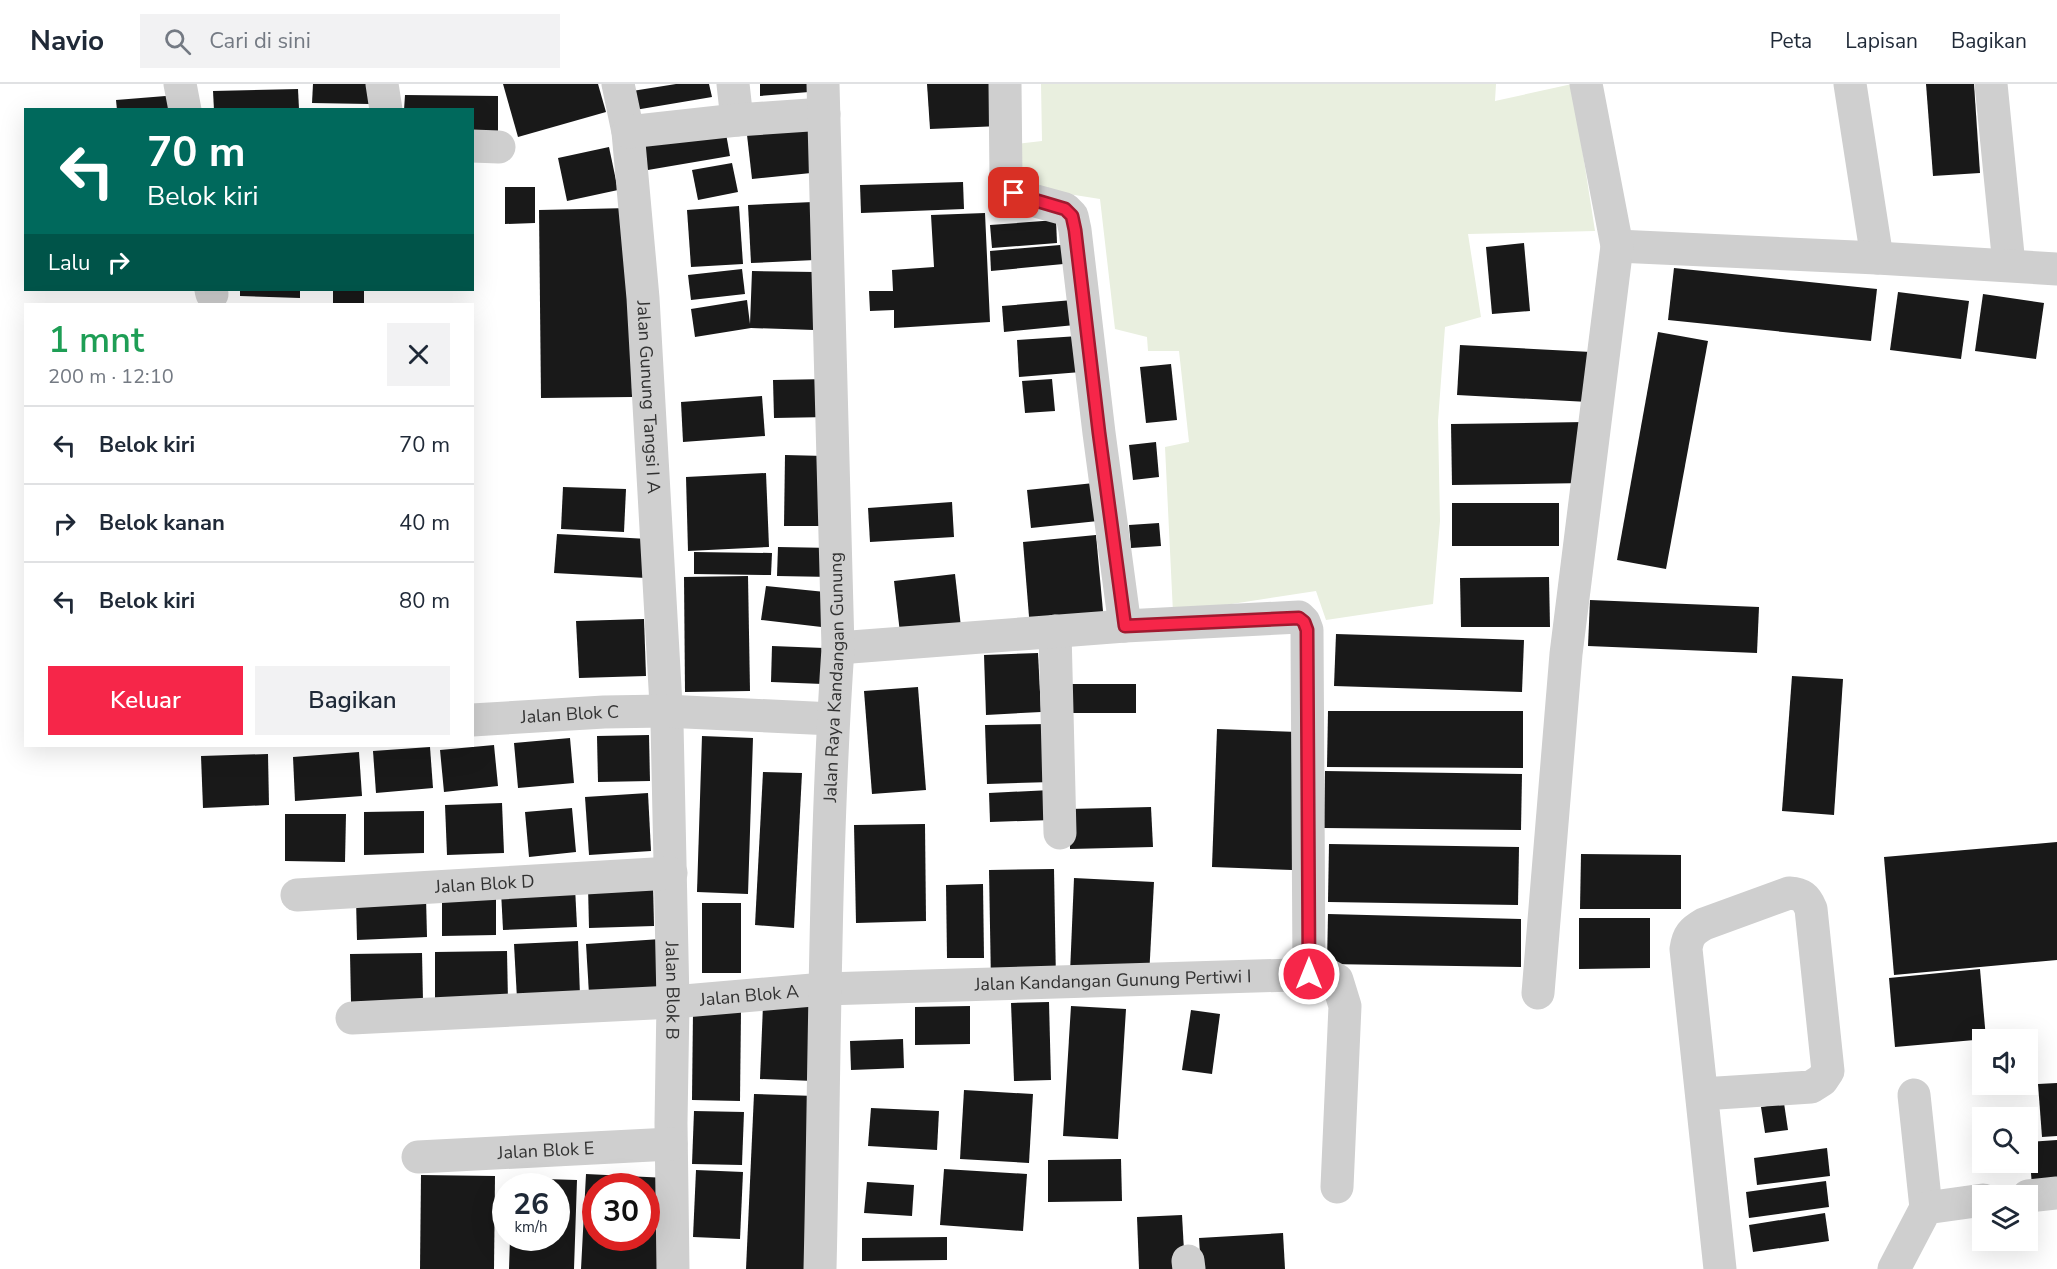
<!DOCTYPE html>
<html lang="id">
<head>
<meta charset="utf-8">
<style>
	:root { --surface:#fff; --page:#f2f2f3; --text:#1f2937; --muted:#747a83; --line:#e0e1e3; --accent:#f62649 }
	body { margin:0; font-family:"Nunito Sans",sans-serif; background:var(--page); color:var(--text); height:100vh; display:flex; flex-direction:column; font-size:22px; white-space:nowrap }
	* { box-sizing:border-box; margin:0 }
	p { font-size:20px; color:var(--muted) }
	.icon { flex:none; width:33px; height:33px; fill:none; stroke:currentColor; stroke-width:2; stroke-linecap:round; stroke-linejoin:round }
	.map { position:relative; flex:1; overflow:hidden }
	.drawer { position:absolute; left:24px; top:219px; width:450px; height:444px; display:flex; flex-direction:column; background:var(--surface); border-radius:0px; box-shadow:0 6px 24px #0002 }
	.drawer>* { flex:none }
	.guide { position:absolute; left:24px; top:24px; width:450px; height:183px; border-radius:0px; box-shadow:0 6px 24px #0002; background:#00695c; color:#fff; overflow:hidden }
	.buttons { position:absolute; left:1972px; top:945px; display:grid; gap:12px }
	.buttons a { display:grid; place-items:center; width:66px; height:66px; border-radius:0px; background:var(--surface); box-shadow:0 6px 24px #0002; font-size:30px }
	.speed { position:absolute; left:492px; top:1089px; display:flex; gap:12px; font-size:30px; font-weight:700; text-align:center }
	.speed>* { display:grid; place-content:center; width:78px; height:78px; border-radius:50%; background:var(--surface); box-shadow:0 6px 24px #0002; line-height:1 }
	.speed small { font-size:15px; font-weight:400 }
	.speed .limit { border:9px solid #d22; background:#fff; color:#111 }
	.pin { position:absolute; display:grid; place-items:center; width:51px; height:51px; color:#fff; margin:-26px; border-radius:12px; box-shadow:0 3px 9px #0006 }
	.me { position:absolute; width:66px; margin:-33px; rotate:0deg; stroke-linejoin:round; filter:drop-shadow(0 0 4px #0008) }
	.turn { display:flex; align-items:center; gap:21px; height:126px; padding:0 24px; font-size:27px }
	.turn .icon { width:78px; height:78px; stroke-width:2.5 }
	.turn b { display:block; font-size:42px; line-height:51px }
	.then { display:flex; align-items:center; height:57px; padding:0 24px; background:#0003; gap:12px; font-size:22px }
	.round { display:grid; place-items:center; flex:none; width:63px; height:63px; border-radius:0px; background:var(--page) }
	.overview { display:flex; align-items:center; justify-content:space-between; height:102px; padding:0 24px }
	h1 { font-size:36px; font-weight:600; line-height:45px; color:#1e9e55 }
	.primary-button { display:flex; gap:12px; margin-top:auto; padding:12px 24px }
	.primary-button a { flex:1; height:69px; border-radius:0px; background:var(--accent); color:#fff; font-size:24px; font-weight:600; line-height:69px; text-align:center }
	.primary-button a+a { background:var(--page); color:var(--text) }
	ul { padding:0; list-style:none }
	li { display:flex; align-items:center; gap:18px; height:78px; padding:0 24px; border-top:2px solid var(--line) }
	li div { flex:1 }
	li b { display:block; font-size:22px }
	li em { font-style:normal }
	header { display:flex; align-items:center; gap:36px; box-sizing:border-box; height:84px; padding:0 30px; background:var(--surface); border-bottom:2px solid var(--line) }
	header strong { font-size:28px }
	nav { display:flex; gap:33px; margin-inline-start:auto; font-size:21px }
	.search { width:420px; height:54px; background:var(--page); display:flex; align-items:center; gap:15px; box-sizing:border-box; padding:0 21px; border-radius:0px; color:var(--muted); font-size:22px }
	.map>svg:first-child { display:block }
	.green { fill:#e9efdf }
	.building { fill:#191919; fill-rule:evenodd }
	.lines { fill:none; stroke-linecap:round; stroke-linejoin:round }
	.minor { stroke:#cfcfcf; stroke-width:33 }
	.route-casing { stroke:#a0192f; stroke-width:15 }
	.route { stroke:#f62649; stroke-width:10 }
	.labels { text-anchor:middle; stroke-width:6; stroke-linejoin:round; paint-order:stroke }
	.street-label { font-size:18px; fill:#323232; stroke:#fff }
</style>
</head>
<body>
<header>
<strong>Navio</strong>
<div class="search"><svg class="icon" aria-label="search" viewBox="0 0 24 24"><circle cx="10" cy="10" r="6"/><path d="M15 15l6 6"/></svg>Cari di sini</div>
<nav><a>Peta</a><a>Lapisan</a><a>Bagikan</a></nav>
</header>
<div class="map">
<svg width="2057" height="1185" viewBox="0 0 2057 1185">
	<rect width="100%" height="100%" fill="#fff"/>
	<polygon class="green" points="1041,0 1496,0 1495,17 1572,0 1595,147 1468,150 1481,233 1445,243 1438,337 1440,437 1433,520 1326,536 1316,507 1173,529 1165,363 1189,358 1179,267 1148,267 1147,253 1115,245 1100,115 1005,100 990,63 1042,57"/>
	<g class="building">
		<polygon points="313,0 369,0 369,20 312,19"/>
		<polygon points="503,0 598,0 606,28 518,53"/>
		<polygon points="676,0 709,0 712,13 629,27 626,8"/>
		<polygon points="760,0 808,0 809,8 760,12"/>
		<polygon points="927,0 999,0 1000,42 930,45"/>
		<polygon points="1926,0 1974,0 1980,89 1933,92"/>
		<polygon points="298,5 299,25 214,26 213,7"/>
		<polygon points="178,11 179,26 117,26 116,16"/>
		<polygon points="405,11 498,12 498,51 472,50 472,26 404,26"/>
		<polygon points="725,44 730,72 642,87 638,59"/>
		<polygon points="816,44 821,88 752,95 747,51"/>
		<polygon points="609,63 618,106 567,117 558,74"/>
		<polygon points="732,79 738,108 698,116 692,86"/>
		<polygon points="963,98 964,125 861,129 860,101"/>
		<polygon points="505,103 535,103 535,139 505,140"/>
		<polygon points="813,118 815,176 751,179 748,121"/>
		<polygon points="739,122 743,180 691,183 687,126"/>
		<polygon points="630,124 632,313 541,314 539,126"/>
		<polygon points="985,129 990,238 894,244 894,226 870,227 869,207 893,207 892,186 934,183 931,131"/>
		<polygon points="1056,136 1057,159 992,164 990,141"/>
		<polygon points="1524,159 1530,227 1492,230 1486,163"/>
		<polygon points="1072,160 1074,179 991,187 990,167"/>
		<polygon points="1674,184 1877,205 1871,257 1668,236"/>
		<polygon points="742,185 745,210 691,216 688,191"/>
		<polygon points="752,187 815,188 814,246 751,244 695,253 691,225 747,216 750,240"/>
		<polygon points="240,206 300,206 300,214 240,212"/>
		<rect x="333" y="206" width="31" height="14"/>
		<polygon points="1898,208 1969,217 1961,275 1890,266"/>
		<polygon points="1983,210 2044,219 2036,275 1975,267"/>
		<polygon points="1073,216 1075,241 1004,248 1002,222"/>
		<polygon points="1658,248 1708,257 1666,485 1617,476"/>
		<polygon points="1079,252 1081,288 1019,293 1017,256"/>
		<polygon points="1460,261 1591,268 1588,318 1457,311"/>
		<polygon points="1171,280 1177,336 1146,339 1140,283"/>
		<polygon points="829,295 829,333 774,334 773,296"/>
		<polygon points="1052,295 1055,327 1025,329 1022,297"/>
		<polygon points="762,312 765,352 683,358 681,318"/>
		<polygon points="1585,338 1586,399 1452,401 1451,340"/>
		<polygon points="1156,358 1159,393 1133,396 1129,361"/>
		<polygon points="785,371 825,372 825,442 784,442"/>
		<polygon points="766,389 769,463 688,467 686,393"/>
		<polygon points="1094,399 1098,437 1031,444 1027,406"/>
		<polygon points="563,403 626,405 624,448 561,445"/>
		<polygon points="952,418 954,453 870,458 868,424"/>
		<rect x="1452" y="419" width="107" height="43"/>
		<polygon points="1159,439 1161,462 1131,464 1129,441"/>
		<polygon points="557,450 648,455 646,494 554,489"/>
		<polygon points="1096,451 1104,538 1030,545 1023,458"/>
		<polygon points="778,463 833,464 832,493 777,492"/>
		<polygon points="694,468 772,469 771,491 694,490"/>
		<polygon points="955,490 961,543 900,549 894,497"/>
		<polygon points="748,492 750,607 685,608 684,493"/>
		<polygon points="1549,493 1550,543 1461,543 1460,494"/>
		<polygon points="766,502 835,509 830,544 761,536"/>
		<polygon points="1590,516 1759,523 1757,569 1588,562"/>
		<polygon points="644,535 646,592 579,594 576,537"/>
		<polygon points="1336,550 1524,556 1522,608 1334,602"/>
		<polygon points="772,562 824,564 823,600 771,598"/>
		<polygon points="1038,569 1041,628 986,631 984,571"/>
		<polygon points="1792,592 1843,595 1834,731 1782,727"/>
		<rect x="1068" y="600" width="68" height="29"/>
		<polygon points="918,603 926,706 872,710 864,607"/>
		<polygon points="1328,627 1523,627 1523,684 1327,683"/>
		<polygon points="1051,640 1052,698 987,700 985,641"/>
		<polygon points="1217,645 1298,648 1292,786 1212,783"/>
		<polygon points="649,651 650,697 598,698 597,652"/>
		<polygon points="702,652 753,654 748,810 697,808"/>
		<polygon points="570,654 574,699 518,704 514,659"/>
		<polygon points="494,661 498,702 444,708 440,666"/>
		<polygon points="430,663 433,704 376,709 373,667"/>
		<polygon points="359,668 362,712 295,717 293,673"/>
		<polygon points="268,670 269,721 203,724 201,672"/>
		<polygon points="1325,687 1522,690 1521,746 1324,744"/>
		<polygon points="763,688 802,689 794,844 755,841"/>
		<polygon points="1051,706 1052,736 990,738 989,709"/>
		<polygon points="648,709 651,767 589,771 585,713"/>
		<polygon points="502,719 504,769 447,771 445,721"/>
		<polygon points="1151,723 1153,763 1070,765 1069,725"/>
		<polygon points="572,724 576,768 529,773 525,728"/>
		<polygon points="424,727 424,769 364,771 364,728"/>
		<polygon points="285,730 346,730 345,778 285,777"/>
		<polygon points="925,740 926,837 856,839 854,741"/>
		<polygon points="2057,758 2057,876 1894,891 1884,773"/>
		<polygon points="1329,760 1519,763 1518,821 1328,818"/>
		<polygon points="1581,770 1681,771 1681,825 1580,825"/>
		<polygon points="1054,785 1056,898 991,899 989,786"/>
		<polygon points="1074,794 1154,798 1149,893 1070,889"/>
		<polygon points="653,799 654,842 589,844 588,802"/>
		<polygon points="983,800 984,874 947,874 946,801"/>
		<polygon points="575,803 577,843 503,846 501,807"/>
		<polygon points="496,806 496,851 442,852 442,807"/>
		<polygon points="426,813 427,853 357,856 356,815"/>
		<rect x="702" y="819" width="39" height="70"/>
		<polygon points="1328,830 1521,835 1521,883 1327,880"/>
		<polygon points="1579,834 1650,834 1650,884 1579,885"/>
		<polygon points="661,855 663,906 589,910 586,860"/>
		<polygon points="578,857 580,911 517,915 514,860"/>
		<polygon points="507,867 508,918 435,919 435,868"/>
		<polygon points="422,869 423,917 351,918 350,870"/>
		<polygon points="1980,885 1986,955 1895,963 1889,894"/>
		<polygon points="1049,918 1051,996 1014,997 1011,919"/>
		<polygon points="763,921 817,923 814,997 760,995"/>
		<polygon points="970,922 970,960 915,961 915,923"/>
		<polygon points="1071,922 1126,925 1118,1055 1063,1052"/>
		<polygon points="1191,926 1220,930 1212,990 1182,986"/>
		<polygon points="693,927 741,927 740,1017 692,1016"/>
		<polygon points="903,955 904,984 851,986 850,957"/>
		<polygon points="2057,999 2057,1052 2042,1053 2038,1000"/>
		<polygon points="964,1006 1033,1010 1029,1079 960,1075"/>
		<polygon points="754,1010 815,1012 808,1185 746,1185"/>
		<polygon points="1784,1019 1788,1046 1765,1049 1761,1023"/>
		<polygon points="871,1024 939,1027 937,1066 868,1062"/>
		<polygon points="694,1027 744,1028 742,1081 692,1080"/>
		<polygon points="2057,1056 2057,1102 2032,1104 2029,1058"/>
		<polygon points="1827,1064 1830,1092 1757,1101 1754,1074"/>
		<polygon points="1121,1075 1122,1117 1048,1118 1048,1076"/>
		<polygon points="944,1085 1027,1090 1023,1147 940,1141"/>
		<polygon points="696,1086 743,1088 740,1155 693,1153"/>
		<path d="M586,1090L667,1094L661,1185H581ZM596,1102H646V1154H596Z"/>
		<polygon points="421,1091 495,1092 494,1185 420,1185"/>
		<polygon points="512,1094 577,1096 574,1185 509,1185 510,1154 556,1154 556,1102 511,1102"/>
		<polygon points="1826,1097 1829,1123 1749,1134 1746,1108"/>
		<polygon points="867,1098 914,1101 912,1132 864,1129"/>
		<polygon points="1825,1129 1829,1157 1753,1168 1749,1141"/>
		<polygon points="1182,1131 1185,1185 1139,1185 1137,1133"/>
		<polygon points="1283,1149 1285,1185 1201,1185 1199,1154"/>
		<polygon points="947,1153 947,1176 862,1177 862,1154"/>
	</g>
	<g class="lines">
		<g class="minor">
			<polyline points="180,0 185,26"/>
			<polyline points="382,0 386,26"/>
			<path id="s1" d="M618,0L628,48L643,214L667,639L673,918L671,1039L673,1185"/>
			<polyline points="733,0 737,36"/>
			<polyline points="1005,0 1006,95 1014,109 1021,113 1065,125 1072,132 1075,146 1099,349 1125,542"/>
			<polyline points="1850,0 1877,174"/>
			<polyline points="1991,0 2009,181"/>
			<polyline points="628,48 737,36 824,30"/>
			<polyline points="472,62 499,63"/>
			<polyline points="1617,162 1877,174 2057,185"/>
			<polyline points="211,206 212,210"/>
			<polyline points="1055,547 1060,749"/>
			<polyline points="838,564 1125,542 1299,533 1304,538 1307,546 1309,890"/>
			<path id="s2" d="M472,636L604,628L665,627L833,635"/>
			<path id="s3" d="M297,811L671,789"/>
			<polyline points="1538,909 1566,570 1617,162 1586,0"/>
			<path id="s4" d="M352,934L673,918L824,905L1326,890L1337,896L1345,922L1337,1103"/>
			<path d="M1702,1010L1811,1003L1822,996L1828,987L1811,825C1806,813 1802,810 1789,809L1704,840C1692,847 1688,851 1686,865L1720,1185"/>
			<polyline points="1914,1011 1926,1124"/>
			<path id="s5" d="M418,1073L671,1060"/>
			<polyline points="2028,1112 2057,1109"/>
			<polyline points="1188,1177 1189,1185"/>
			<path id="s6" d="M820,1185C825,978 824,770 838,564L823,0"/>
			<polyline points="1894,1185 1926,1124 1983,1116"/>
		</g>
	</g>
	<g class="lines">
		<g class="route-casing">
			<polyline id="route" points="1014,109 1021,112 1065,125 1072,132 1075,146 1099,349 1125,542 1299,534 1304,538 1307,546 1309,890"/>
		</g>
		<use href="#route" class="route"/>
	</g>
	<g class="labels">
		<g class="street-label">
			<text dy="6" stroke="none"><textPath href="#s1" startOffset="315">Jalan Gunung Tangsi I A</textPath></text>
			<text dy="6" stroke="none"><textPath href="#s6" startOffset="592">Jalan Raya Kandangan Gunung</textPath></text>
			<text dy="6" stroke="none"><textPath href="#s2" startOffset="98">Jalan Blok C</textPath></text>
			<text dy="6" stroke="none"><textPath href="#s3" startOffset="188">Jalan Blok D</textPath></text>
			<text dy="6" stroke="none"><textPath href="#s4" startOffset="762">Jalan Kandangan Gunung Pertiwi I</textPath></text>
			<text dy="6" stroke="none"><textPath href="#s1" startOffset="909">Jalan Blok B</textPath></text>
			<text dy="6" stroke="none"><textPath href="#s4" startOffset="398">Jalan Blok A</textPath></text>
			<text dy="6" stroke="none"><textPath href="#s5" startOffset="128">Jalan Blok E</textPath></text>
		</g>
	</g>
</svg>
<div class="buttons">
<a><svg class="icon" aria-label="sound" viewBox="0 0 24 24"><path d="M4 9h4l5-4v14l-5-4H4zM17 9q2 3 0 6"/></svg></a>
<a><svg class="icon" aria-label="search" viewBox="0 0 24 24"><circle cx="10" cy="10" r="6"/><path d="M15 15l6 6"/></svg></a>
<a><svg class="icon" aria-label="layers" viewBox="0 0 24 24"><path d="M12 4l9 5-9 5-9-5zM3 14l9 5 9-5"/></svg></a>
</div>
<div class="speed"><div>26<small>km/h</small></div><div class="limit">30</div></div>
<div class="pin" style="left:1014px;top:109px;background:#d93025"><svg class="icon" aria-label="arrive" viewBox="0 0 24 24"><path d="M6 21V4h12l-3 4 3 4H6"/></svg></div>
<svg class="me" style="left:1309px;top:890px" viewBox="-20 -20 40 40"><circle r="17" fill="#f62649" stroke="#fff" stroke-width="3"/><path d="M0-11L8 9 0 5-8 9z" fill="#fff"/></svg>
<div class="guide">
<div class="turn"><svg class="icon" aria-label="left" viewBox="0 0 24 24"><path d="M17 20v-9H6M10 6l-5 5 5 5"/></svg><div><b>70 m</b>Belok kiri</div></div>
<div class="then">Lalu<svg class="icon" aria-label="right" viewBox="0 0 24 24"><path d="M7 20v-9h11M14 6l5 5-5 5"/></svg></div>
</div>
<section class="drawer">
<div class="overview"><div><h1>1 mnt</h1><p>200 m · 12:10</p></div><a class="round"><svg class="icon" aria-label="close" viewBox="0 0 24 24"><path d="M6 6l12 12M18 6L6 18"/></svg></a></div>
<ul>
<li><svg class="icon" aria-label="left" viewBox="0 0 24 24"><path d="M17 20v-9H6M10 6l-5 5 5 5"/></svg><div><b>Belok kiri</b></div><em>70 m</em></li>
<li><svg class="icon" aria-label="right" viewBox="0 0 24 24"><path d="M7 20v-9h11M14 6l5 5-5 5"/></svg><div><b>Belok kanan</b></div><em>40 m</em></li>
<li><svg class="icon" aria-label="left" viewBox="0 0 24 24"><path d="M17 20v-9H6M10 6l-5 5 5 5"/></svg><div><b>Belok kiri</b></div><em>80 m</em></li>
</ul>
<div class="primary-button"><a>Keluar</a><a>Bagikan</a></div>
</section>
</div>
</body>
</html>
